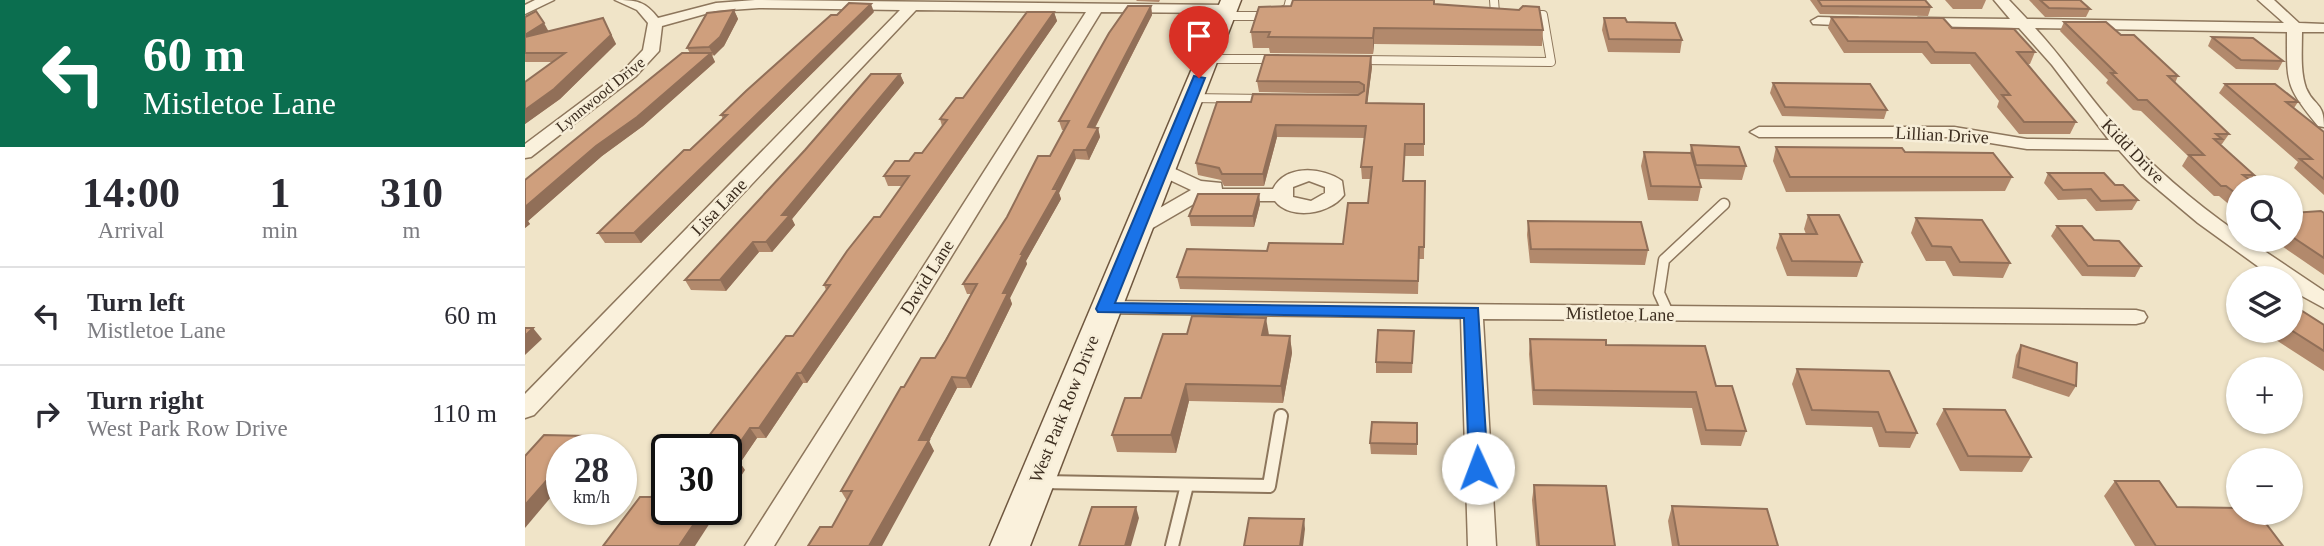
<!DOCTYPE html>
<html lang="en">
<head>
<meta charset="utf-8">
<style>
	:root { --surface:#fff; --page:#f7f7f7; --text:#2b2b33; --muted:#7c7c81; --line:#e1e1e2 }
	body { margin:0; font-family:Georgia,serif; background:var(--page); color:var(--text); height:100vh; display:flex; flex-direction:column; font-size:26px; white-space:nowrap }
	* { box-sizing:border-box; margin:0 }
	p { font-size:23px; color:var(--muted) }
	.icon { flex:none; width:38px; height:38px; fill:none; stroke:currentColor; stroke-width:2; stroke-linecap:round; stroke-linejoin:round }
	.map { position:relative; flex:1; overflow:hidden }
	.panel { display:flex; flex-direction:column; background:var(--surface); width:525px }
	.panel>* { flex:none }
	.guide { background:#0b6e4f; color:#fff; overflow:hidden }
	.tools { position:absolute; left:1701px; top:175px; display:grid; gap:14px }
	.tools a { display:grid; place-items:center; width:77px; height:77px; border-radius:50%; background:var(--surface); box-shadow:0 2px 5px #0004; font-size:35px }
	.speed { position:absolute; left:21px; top:434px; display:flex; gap:14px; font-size:35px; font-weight:700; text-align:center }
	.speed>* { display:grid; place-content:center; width:91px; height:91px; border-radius:50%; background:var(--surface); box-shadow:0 2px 5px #0004; line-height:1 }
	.speed small { font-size:18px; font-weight:400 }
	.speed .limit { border:4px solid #111; border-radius:10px; background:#fff; color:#111 }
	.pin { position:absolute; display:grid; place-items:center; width:60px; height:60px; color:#fff; margin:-72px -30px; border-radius:50% 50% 50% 0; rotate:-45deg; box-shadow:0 0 7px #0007 }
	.pin .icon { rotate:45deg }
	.me { position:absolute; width:77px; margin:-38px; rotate:358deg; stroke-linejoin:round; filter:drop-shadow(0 0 5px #0008) }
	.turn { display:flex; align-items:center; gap:24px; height:147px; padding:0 28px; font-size:32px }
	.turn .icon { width:91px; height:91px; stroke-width:2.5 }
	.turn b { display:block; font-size:49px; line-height:60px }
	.eta { display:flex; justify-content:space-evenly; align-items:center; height:119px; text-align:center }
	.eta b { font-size:42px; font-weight:800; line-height:49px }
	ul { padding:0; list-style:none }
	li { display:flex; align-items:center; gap:21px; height:98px; padding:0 28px; border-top:2px solid var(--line) }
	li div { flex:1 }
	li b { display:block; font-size:26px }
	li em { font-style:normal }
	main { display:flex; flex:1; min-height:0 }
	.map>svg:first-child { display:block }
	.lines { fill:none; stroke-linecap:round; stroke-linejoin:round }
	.service-far2-casing { stroke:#8d765c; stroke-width:10 }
	.service-far1-casing { stroke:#8d765c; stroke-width:13 }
	.service-casing { stroke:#8d765c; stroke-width:16 }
	.minor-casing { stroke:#8d765c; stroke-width:3 }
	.secondary-casing { stroke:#6f573f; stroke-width:3 }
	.service-far2 { stroke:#faf1dc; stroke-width:8 }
	.service-far1 { stroke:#faf1dc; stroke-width:10 }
	.service { stroke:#faf1dc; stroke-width:12 }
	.minor { fill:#faf1dc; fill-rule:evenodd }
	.secondary { fill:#faf1dc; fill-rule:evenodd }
	.wall { fill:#b2896c }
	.shaded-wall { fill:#916f58 }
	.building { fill:#cf9f7d; stroke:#916f58; stroke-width:2 }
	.route { fill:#1a73e8; stroke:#114b97; stroke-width:2 }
	.labels { text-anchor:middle; stroke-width:5; stroke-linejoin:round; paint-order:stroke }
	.far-street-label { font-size:16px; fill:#3d2e20; stroke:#f7eed8 }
	.street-label { font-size:18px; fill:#3d2e20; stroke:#f7eed8 }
</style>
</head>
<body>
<main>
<section class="panel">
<div class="guide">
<div class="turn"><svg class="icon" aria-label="left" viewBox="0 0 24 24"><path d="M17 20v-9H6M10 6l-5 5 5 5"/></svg><div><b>60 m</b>Mistletoe Lane</div></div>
</div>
<div class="eta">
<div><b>14:00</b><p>Arrival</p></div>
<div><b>1</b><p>min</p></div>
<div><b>310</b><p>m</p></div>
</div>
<ul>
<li><svg class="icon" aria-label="left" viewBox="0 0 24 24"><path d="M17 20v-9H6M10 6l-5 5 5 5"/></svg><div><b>Turn left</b><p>Mistletoe Lane</p></div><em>60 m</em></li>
<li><svg class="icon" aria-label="right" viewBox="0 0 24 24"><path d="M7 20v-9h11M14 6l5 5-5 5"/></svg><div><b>Turn right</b><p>West Park Row Drive</p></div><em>110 m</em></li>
</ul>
</section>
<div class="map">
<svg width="1799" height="546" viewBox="0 0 1799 546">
	<rect width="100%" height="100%" fill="#f0e4c8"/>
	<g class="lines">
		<g class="service-far2-casing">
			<g id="service-far2">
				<polyline points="969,0 970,13 980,14"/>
				<polyline points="699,16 748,16 763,8 765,0"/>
				<polyline points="682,59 752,59"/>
				<polyline points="835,60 1026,62 1018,15 1003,15"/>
				<polyline points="665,98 740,99"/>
			</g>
		</g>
		<g class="service-far1-casing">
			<polyline id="service-far1" points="1144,315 1134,293 1139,260 1199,204"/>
		</g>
		<g class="service-casing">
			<g id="service">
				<polyline points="517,482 744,486 756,416"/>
				<polyline points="647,546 662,485"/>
			</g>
		</g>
		<g class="minor-casing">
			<g id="minor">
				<polygon points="10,0 29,0 0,14 0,5"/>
				<path d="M90,0C111,0 120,1 133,18L191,3L230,0L702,5L709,9L702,13L576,12L249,546H220L561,12L391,10L9,415L0,418V394L375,10L234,8L191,11L137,26L134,51L111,76L6,157L0,158V144L99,70L118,50L123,23L112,10Z"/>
				<path d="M1469,0H1484L1502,19L1759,23L1733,0H1749L1774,23L1799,24V32H1777C1777,50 1775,71 1781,88C1789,107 1799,101 1799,127L1793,126C1760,85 1762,84 1762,32L1510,28C1538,58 1561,93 1588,124C1626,165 1667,201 1713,233V240H1723L1799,291V308L1766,290V278H1749L1673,223L1617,176L1594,150L1502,149L1429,137H1234L1225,132L1234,127H1429L1502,139L1584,140L1527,65L1494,28L1393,26L1386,22L1393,18L1485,19Z"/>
				<polygon points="1293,17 1333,18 1340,22 1333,26 1288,24 1286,21"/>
				<path d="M637,163L676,181L696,183L697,189H748C760,164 798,167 817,181L819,195C805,214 766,221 750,201H674L619,233H605L602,229L605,225L666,190L630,173L628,169ZM784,181L800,187V193L786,201L768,197V187Z"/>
				<polygon points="579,301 1611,310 1619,312 1622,317 1619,322 1611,324 958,319 971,546 943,546 936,318 571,313 568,308 571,303"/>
			</g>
		</g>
		<g class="secondary-casing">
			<polygon id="secondary" points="696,0 716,0 505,546 465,546"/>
		</g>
		<use href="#service-far2" class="service-far2"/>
		<use href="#service-far1" class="service-far1"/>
		<use href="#service" class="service"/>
		<use href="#minor" class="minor"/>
		<use href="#secondary" class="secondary"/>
	</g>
	<g class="wall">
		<polygon points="611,0 635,0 634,2 612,1"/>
		<polygon points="1285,0 1400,0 1406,7 1403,16 1295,14"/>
		<polygon points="1420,0 1461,0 1457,9 1428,9"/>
		<polygon points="1504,0 1555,0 1565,9 1561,17 1520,17"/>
		<polygon points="909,4 1018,30 1017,46 849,44 848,54 745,53 744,48 728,48 726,32"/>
		<polygon points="626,6 627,15 570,128 573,128 575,137 564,160 551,159 534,193 536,199 501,261 502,264 485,298 487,304 446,388 432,388 404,441 409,451 307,527 322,501 316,491 379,387 410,358 446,294 442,294 438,284 525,156 539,130 537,130 534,121"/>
		<polygon points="209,10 213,19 199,46 187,56 190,62 118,126 77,156 3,221 5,224 0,228 0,180 165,53 162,48"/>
		<polygon points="349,12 116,243 80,243 73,233 198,119 196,115"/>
		<polygon points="529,12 532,21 282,383 278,383 241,438 232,438 215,463 220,470 183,437 268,336 301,290 299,285 355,217 377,186 363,186 359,176 397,153 417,126 415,119"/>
		<polygon points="0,17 24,31 78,18 91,44 35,99 0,124 0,82 28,62 0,62"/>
		<polygon points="1306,17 1427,28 1510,52 1505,64 1502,64 1551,122 1545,134 1494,134 1472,107 1474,101 1445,64 1406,64 1397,53 1319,53 1303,28"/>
		<polygon points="1079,18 1102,22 1157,40 1155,53 1083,52 1077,30"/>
		<polygon points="1539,22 1596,35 1653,76 1650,83 1704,134 1697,144 1695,144 1729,175 1725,181 1713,187 1713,212 1694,196 1689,196 1657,166 1663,156 1616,111 1608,110 1581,83 1583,80 1535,31"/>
		<polygon points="1687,37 1758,61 1753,70 1711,69 1683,46"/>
		<polygon points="847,67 842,103 899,104 899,156 880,156 878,181 900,181 899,259 894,259 893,294 655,289 652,277 742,251 818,244 843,203 845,179 837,179 836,167 840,138 752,137 739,186 699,186 696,180 673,175 671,163 726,102 833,95 835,94 734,92 732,81"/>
		<polygon points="375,74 379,83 267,219 270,225 247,252 234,252 201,291 166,290 160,280"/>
		<polygon points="1248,83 1362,110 1359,119 1257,116 1245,93"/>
		<polygon points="1700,84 1773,102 1769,108 1799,132 1799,195 1769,168 1773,162 1694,93"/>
		<polygon points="1166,145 1221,166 1217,180 1173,179 1176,187 1173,201 1123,200 1116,166 1119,152 1165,153"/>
		<polygon points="1251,147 1380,152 1487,177 1480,191 1261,192 1248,161"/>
		<polygon points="1523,173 1590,185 1613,200 1607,210 1571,211 1561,199 1533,200 1519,183"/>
		<polygon points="734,194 735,204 729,227 666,226 664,216"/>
		<polygon points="1766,212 1767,213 1799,213 1799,275 1748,240 1766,240"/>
		<polygon points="1283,215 1337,262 1332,277 1262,276 1251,248 1255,234 1281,234 1279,229"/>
		<polygon points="1391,218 1485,263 1478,278 1428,276 1420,261 1401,261 1386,233"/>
		<polygon points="1003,221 1123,250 1120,265 1005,263 1002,235"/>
		<polygon points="1532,226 1569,240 1616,266 1610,277 1557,276 1526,236"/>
		<polygon points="1766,309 1799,325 1799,371 1737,331 1766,331"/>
		<polygon points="889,331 887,373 851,373 851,362"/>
		<polygon points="743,335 765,336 767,353 758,403 664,401 651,453 592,452 587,435 616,398"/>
		<polygon points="1005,339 1081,345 1191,386 1221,431 1216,446 1176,445 1167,408 1008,405 1004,354"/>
		<polygon points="1496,345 1551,386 1544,397 1487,378 1491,355"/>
		<polygon points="1272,369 1392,433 1385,448 1354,447 1347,427 1281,425 1267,384"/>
		<polygon points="1419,409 1506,457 1497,472 1435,471 1411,424"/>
		<polygon points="892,423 892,455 846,454 845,443"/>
		<polygon points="1590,481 1652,507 1758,546 1610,546 1579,496"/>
		<polygon points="1009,485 1090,546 1011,546 1007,500"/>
		<polygon points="1147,506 1253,546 1147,546 1143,521"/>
	</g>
	<g class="shaded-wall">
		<polygon points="346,4 349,12 116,243 109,233"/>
		<polygon points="626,6 627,15 565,137 563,127"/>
		<polygon points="209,10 213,19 199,46 189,56 184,47"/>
		<polygon points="529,12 532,21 282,383 276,373"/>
		<polygon points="78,18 91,44 35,99 0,124 0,110"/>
		<polygon points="19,23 24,32 0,44 0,35"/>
		<polygon points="849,28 849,44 848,54 848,38"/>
		<polygon points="186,53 190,62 118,126 77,156 3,221 5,224 0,228 0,207 71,146"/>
		<polygon points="846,56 847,67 841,114 841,103"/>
		<polygon points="375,74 379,83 267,219 270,225 247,252 241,242 257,215"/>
		<polygon points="751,125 752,137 739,186 738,174"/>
		<polygon points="573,128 575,137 564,160 561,150"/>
		<polygon points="549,150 551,159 534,193 536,199 501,261 502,264 485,298 487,304 446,388 441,378 496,254"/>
		<polygon points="734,194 735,204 729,227 728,216"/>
		<polygon points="228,242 234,252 201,291 195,280"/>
		<polygon points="741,318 744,335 740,352 737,335"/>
		<polygon points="8,328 17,339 0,355 0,336"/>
		<polygon points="765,336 767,353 758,403 756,386"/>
		<polygon points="272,373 278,383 241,438 234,428"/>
		<polygon points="427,377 432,388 404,441 409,451 357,546 344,546 394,440"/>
		<polygon points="661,384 664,401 651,453 646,435"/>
		<polygon points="225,428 232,438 215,463 220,470 201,499 203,460"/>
		<polygon points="61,436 70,446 67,450 49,450"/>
		<polygon points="37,463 37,484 0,528 0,505"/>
		<polygon points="611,507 614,518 606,546 600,546"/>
		<polygon points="179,509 194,509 170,546 154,546"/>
		<polygon points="779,519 780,529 778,546 775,546"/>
	</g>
	<g class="building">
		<polygon points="768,0 909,0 909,4 994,10 998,6 1014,7 1018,30 849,28 848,38 743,37 745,32 726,32 734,7 766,6"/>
		<polygon points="1293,0 1400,0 1406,7 1297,6"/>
		<polygon points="1515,0 1555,0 1565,9 1524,8"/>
		<polygon points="324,3 346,4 109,233 73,233 159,150 165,150 202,115 196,115 221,91 306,15 312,15"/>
		<polygon points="603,6 626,6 563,127 573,128 561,150 549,150 528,189 533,189 496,254 498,254 478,293 483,293 441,378 427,377 394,440 404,440 344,546 283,546 295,527 307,527 327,491 316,491 376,387 379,387 396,358 410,358 421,340 452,284 438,284 482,217 513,156 525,156 544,121 534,121 584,33"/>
		<polygon points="209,10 195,37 184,47 162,48 182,13"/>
		<polygon points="11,11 19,23 0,35 0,17"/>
		<polygon points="502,12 529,12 276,373 272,373 234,428 225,428 203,460 213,460 201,477 201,450 161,450 171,437 183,437 261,336 268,336 305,285 299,285 322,251 349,217 355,217 384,176 359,176 370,161 384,161 390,153 397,153 422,120 415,119 431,98 438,98"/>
		<polygon points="1306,17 1418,18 1427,28 1489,29 1510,52 1492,52 1551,122 1499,122 1477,95 1485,95 1450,53 1410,52 1402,42 1323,41"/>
		<polygon points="78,18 86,35 29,89 0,110 0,82 40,53 0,53 0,37"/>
		<polygon points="1079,18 1100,18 1102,22 1150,23 1157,40 1084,39"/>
		<polygon points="1539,22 1581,22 1596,35 1609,35 1653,76 1643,76 1704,134 1691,134 1697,139 1689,139 1729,175 1718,175 1734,187 1713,187 1713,195 1701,186 1696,186 1664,155 1679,155 1622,100 1613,100 1586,73 1591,73"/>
		<polygon points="1687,37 1728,38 1758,61 1716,60"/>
		<polygon points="157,53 186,53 112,117 71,146 0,207 0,180"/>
		<polygon points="740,55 846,56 841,103 899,104 899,144 880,144 878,181 900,181 899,247 894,247 893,281 652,277 662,249 742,251 744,243 818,244 823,203 843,203 847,167 836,167 841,126 751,125 738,174 697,174 694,168 671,163 692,102 726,102 728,94 833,95 839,91 839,85 834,82 732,81"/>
		<polygon points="346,74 375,74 257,215 265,215 241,242 228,242 195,280 160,280 280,150"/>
		<polygon points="1248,83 1345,84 1362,110 1260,107"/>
		<polygon points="1700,84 1750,84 1773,102 1761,102 1799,132 1799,179 1775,159 1787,159"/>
		<polygon points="1166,145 1214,147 1221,166 1171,165"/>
		<polygon points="1251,147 1377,148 1380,152 1468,153 1487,177 1265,177"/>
		<polygon points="1119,152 1166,153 1176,187 1126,186"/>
		<polygon points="1523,173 1579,173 1590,185 1598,185 1613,200 1576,201 1566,189 1538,190"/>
		<polygon points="673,194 734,194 728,216 664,216"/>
		<polygon points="1796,211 1799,213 1799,258 1766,236 1766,212 1767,213"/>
		<polygon points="1283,215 1314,215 1337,262 1267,261 1255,234 1292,234"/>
		<polygon points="1391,218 1457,220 1485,263 1435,262 1426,247 1407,246"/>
		<polygon points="1003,221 1116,222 1123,250 1006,249"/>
		<polygon points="1532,226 1557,226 1569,240 1594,241 1616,266 1563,266"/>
		<polygon points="1771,307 1799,325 1799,351 1766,330 1766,309"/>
		<polygon points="667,316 741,318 737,335 765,336 756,386 661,384 646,435 587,435 600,398 616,398 638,334 662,334"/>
		<polygon points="0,328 8,328 0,336"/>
		<polygon points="853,330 889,331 887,363 851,362"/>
		<polygon points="1005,339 1081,340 1081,345 1180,346 1191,386 1207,386 1221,431 1181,430 1171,392 1009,390"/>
		<polygon points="1496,345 1552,363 1551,386 1493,367"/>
		<polygon points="1272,369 1364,371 1392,433 1361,432 1353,412 1287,410"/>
		<polygon points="1419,409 1480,410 1506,457 1443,456"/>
		<polygon points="847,422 892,423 892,444 845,443"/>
		<polygon points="19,435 61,436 49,450 37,450 37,463 0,505 0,456"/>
		<polygon points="142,476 142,509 179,509 154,546 78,546 115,497 126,497"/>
		<polygon points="1590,481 1634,481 1652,507 1713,508 1713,513 1733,513 1758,546 1631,546"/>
		<polygon points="1009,485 1081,486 1090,546 1014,546"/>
		<polygon points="1147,506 1242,509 1253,546 1154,546"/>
		<polygon points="567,507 611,507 600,546 554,546"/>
		<polygon points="724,518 779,519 775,546 719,546"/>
	</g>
	<polygon class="route" points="669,76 680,78 590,303 953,308 963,468 960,474 946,474 944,468 939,318 573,312 571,309"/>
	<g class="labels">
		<g class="far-street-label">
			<text transform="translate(75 94) rotate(-39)" y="6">Lynnwood Drive</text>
		</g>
		<g class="street-label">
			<text transform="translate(1417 135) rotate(3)" y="6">Lillian Drive</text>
			<text transform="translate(1608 151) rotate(46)" y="6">Kidd Drive</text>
			<text transform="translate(194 207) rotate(-46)" y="6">Lisa Lane</text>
			<text transform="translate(402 277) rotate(-58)" y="6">David Lane</text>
			<text transform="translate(1095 314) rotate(1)" y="6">Mistletoe Lane</text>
			<text transform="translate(539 409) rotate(-68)" y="6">West Park Row Drive</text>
		</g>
	</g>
</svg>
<div class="tools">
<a><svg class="icon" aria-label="search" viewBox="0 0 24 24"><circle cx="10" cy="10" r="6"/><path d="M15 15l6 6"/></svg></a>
<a><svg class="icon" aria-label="layers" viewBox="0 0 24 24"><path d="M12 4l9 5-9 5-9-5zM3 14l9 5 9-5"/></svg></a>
<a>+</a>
<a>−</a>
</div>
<div class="speed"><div>28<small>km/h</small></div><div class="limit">30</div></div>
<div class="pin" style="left:674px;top:78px;background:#d93025"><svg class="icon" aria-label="arrive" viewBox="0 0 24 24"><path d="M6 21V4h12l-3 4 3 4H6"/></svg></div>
<svg class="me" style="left:953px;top:468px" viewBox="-20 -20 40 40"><circle r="19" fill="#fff"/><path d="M0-13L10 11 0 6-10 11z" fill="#1a73e8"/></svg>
</div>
</main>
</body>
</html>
